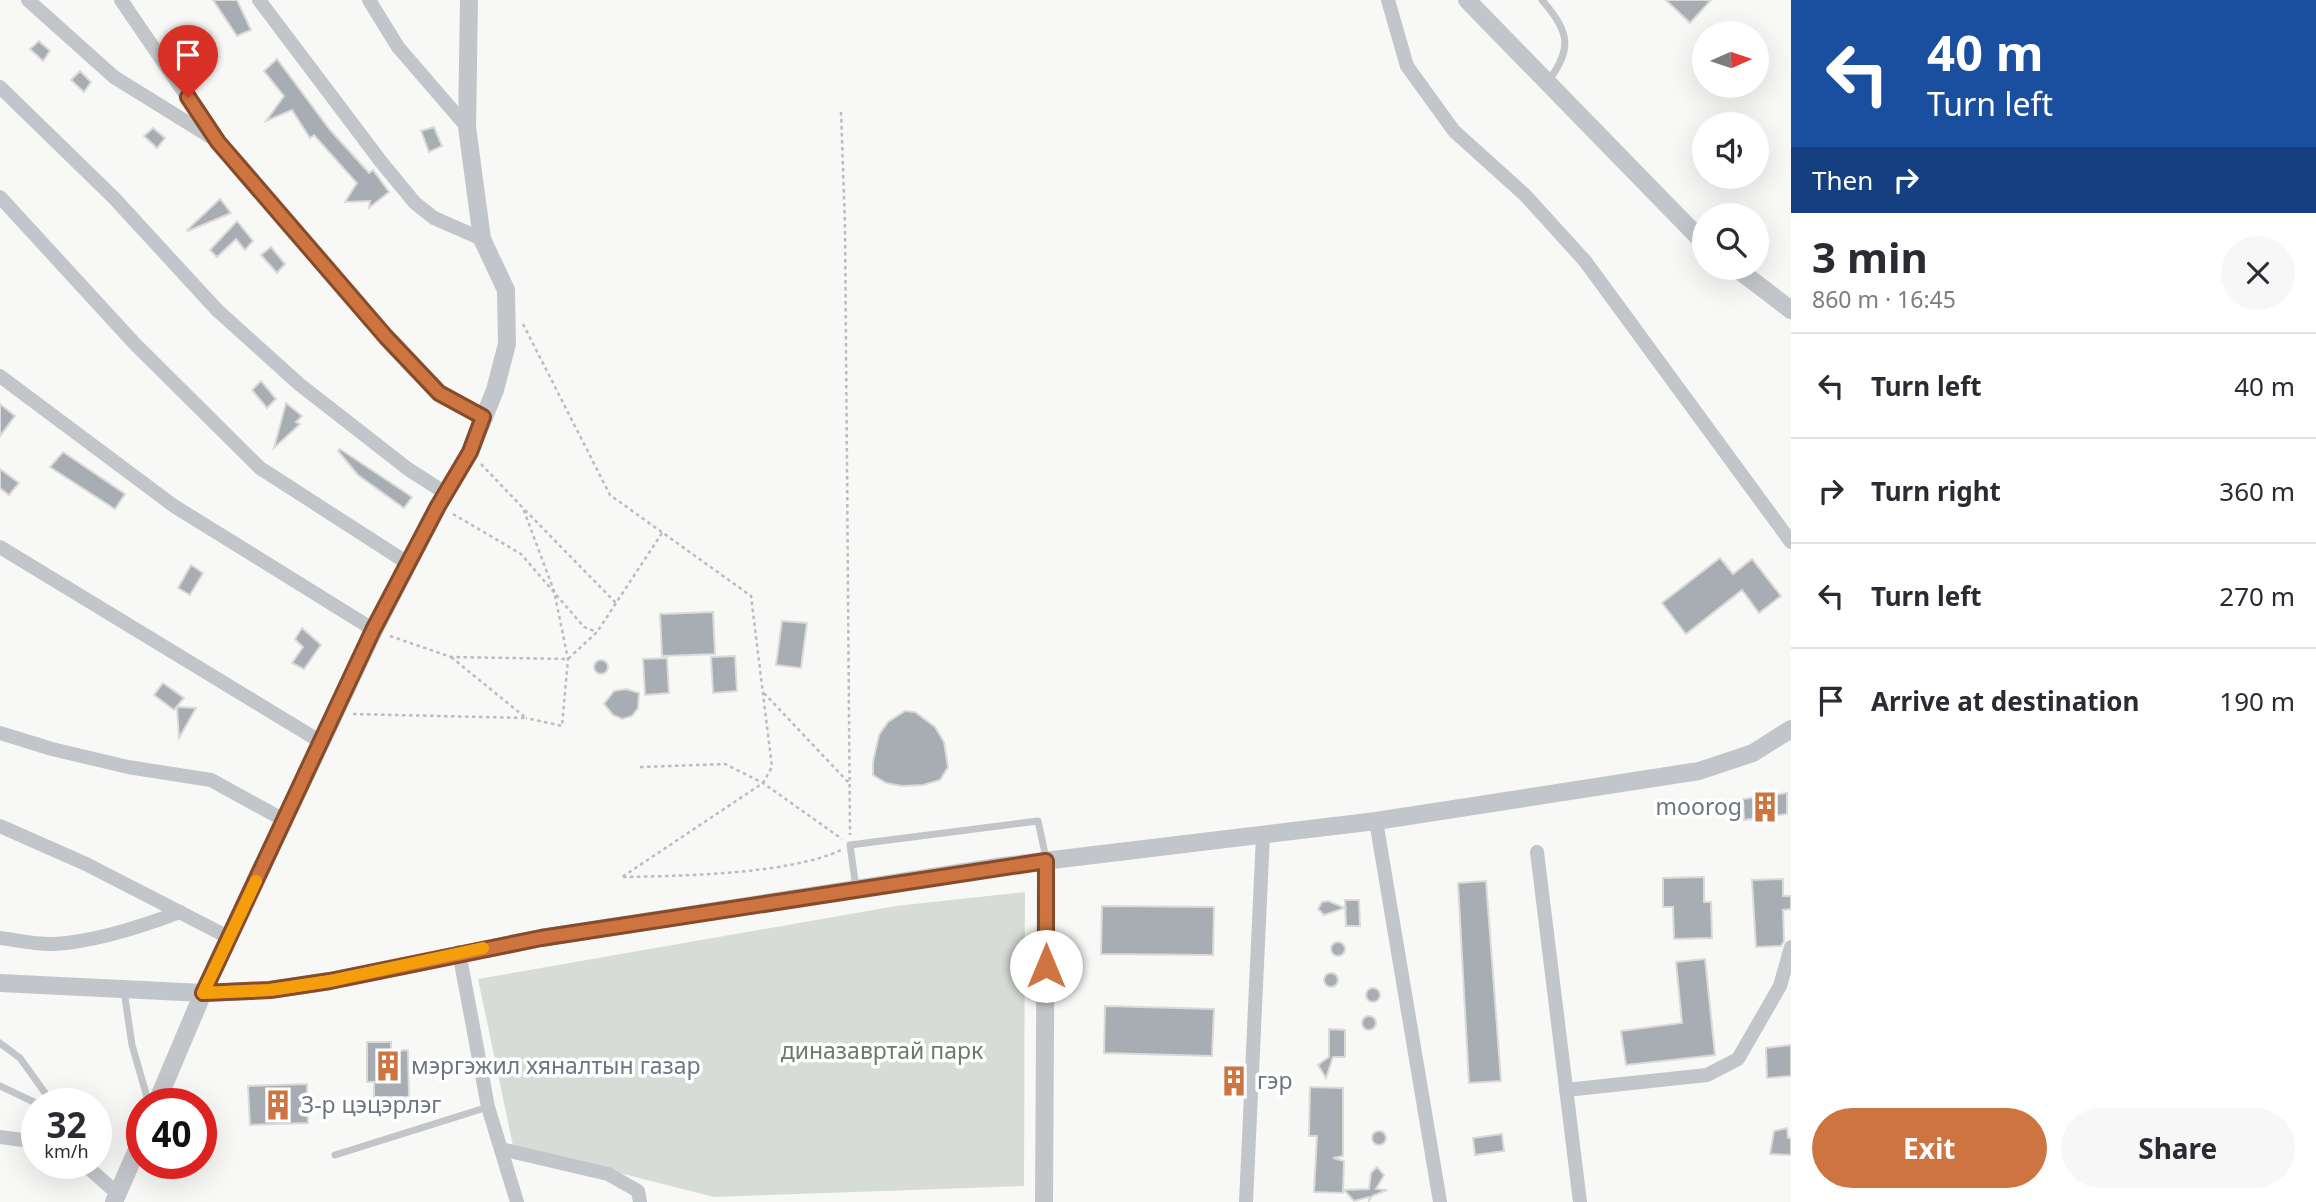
<!DOCTYPE html>
<html lang="en">
<head>
<meta charset="utf-8">
<style>
	:root { --surface:#fff; --page:#f7f7f7; --text:#2b2b33; --muted:#7c7c81; --line:#e1e1e2; --accent:#ce7440 }
	body { margin:0; font-family:"Noto Sans",sans-serif; background:var(--page); color:var(--text); height:100vh; display:flex; flex-direction:column; font-size:26px; white-space:nowrap }
	* { box-sizing:border-box; margin:0 }
	p { font-size:23px; color:var(--muted) }
	.icon { flex:none; width:38px; height:38px; fill:none; stroke:currentColor; stroke-width:2; stroke-linecap:round; stroke-linejoin:round }
	.map { position:relative; flex:1; overflow:hidden }
	.details { display:flex; flex-direction:column; background:var(--surface); width:525px }
	.details>* { flex:none }
	.banner { background:#1a4fa0; color:#fff; overflow:hidden }
	.needle { width:46px; rotate:87deg }
	.fabs { position:absolute; left:1692px; top:21px; display:grid; gap:14px }
	.fabs a { display:grid; place-items:center; width:77px; height:77px; border-radius:50%; background:var(--surface); box-shadow:0 7px 28px #0002; font-size:35px }
	.speed { position:absolute; left:21px; top:1088px; display:flex; gap:14px; font-size:35px; font-weight:700; text-align:center }
	.speed>* { display:grid; place-content:center; width:91px; height:91px; border-radius:50%; background:var(--surface); box-shadow:0 7px 28px #0002; line-height:1 }
	.speed small { font-size:18px; font-weight:400 }
	.speed .limit { border:10px solid #d22; background:#fff; color:#111 }
	.pin { position:absolute; display:grid; place-items:center; width:60px; height:60px; color:#fff; margin:-72px -30px; border-radius:50% 50% 50% 0; rotate:-45deg; box-shadow:0 0 7px #0007 }
	.pin .icon { rotate:45deg }
	.me { position:absolute; width:77px; margin:-38px; rotate:0deg; stroke-linejoin:round; filter:drop-shadow(0 0 5px #0008) }
	.turn { display:flex; align-items:center; gap:24px; height:147px; padding:0 21px; font-size:32px }
	.turn .icon { width:91px; height:91px; stroke-width:2.5 }
	.turn b { display:block; font-size:49px; line-height:60px }
	.then { display:flex; align-items:center; height:66px; padding:0 21px; background:#0003; gap:14px; font-size:26px }
	.round { display:grid; place-items:center; flex:none; width:74px; height:74px; border-radius:37px; background:var(--page) }
	.head { display:flex; align-items:center; justify-content:space-between; height:119px; padding:0 21px }
	h1 { font-size:42px; font-weight:700; line-height:52px }
	.primary-button { display:flex; gap:14px; margin-top:auto; padding:14px 21px }
	.primary-button a { flex:1; height:80px; border-radius:42px; background:var(--accent); color:#fff; font-size:28px; font-weight:700; line-height:80px; text-align:center }
	.primary-button a+a { background:var(--page); color:var(--text) }
	ul { padding:0; list-style:none }
	li { display:flex; align-items:center; gap:21px; height:105px; padding:0 21px; border-top:2px solid var(--line) }
	li div { flex:1 }
	li b { display:block; font-size:26px }
	li em { font-style:normal }
	main { display:flex; flex:1; min-height:0 }
	.map>svg:first-child { display:block }
	.green { fill:#d7ddd6 }
	.building { fill:#a8adb4; stroke:#dadad8; stroke-width:2 }
	.lines { fill:none; stroke-linecap:round; stroke-linejoin:round }
	.path { stroke:#babcbf; stroke-width:2.5; stroke-dasharray:3.5 3.5; stroke-linecap:butt }
	.service { stroke:#c2c5c9; stroke-width:7 }
	.minor { stroke:#c2c5c9; stroke-width:14 }
	.tertiary { stroke:#c2c5c9; stroke-width:18 }
	.route-casing { stroke:#864b2a; stroke-width:18 }
	.route { stroke:#ce7440; stroke-width:12 }
	.slow { stroke:#f59e0b; stroke-width:12 }
	.labels { text-anchor:middle; stroke-width:7; stroke-linejoin:round; paint-order:stroke }
	.poi-label { font-size:23px; fill:#6b7583; stroke:#fff; text-anchor:start }
	.park-label { font-size:23px; fill:#6a7b69; stroke:#fff }
</style>
</head>
<body>
<main>
<div class="map">
<svg width="1791" height="1202" viewBox="0 0 1791 1202">
	<rect width="100%" height="100%" fill="#f8f8f6"/>
	<polygon class="green" points="1025,892 1024,1186 714,1197 513,1146 478,979 896,906"/>
	<g class="building">
		<polygon points="213,0 237,0 251,30 237,36"/>
		<polygon points="1666,0 1711,0 1690,23"/>
		<polygon points="39,41 50,51 43,61 30,49"/>
		<polygon points="277,59 330,130 369,173 373,170 389,192 369,208 370,201 345,202 357,183 314,135 310,138 292,110 266,121 284,96 264,71"/>
		<polygon points="80,71 91,82 84,92 71,80"/>
		<polygon points="434,127 442,146 429,152 421,131"/>
		<polygon points="153,128 165,138 157,148 144,136"/>
		<polygon points="220,199 231,213 188,231 187,230"/>
		<polygon points="237,221 253,241 245,250 236,239 217,257 210,250"/>
		<polygon points="271,247 285,264 277,273 261,255"/>
		<polygon points="261,381 276,399 267,408 252,390"/>
		<polygon points="286,403 302,416 296,422 300,424 274,448"/>
		<polygon points="0,404 15,416 0,436"/>
		<polygon points="340,449 412,497 404,508 358,475 338,451"/>
		<polygon points="63,452 125,494 115,509 50,467"/>
		<polygon points="0,469 19,483 9,495 0,488"/>
		<polygon points="1720,558 1733,574 1752,559 1781,596 1759,613 1742,590 1686,634 1662,603"/>
		<polygon points="191,565 203,573 190,595 178,588"/>
		<polygon points="713,612 715,654 662,656 660,614"/>
		<polygon points="782,621 807,623 801,668 776,665"/>
		<polygon points="302,628 321,645 304,669 292,663 303,647 295,639"/>
		<polygon points="735,656 737,691 713,693 711,657"/>
		<polygon points="667,658 669,693 645,695 643,659"/>
		<circle cx="601" cy="667" r="7"/>
		<polygon points="163,683 184,698 174,710 154,695"/>
		<polygon points="626,689 639,693 638,708 632,716 622,719 613,715 604,704 614,691"/>
		<polygon points="177,707 196,708 179,738"/>
		<polygon points="905,711 915,712 935,727 944,742 948,767 940,780 923,785 902,786 886,783 873,775 873,762 879,735 888,722"/>
		<polygon points="1787,793 1787,814 1744,820 1743,799"/>
		<polygon points="1704,877 1704,902 1711,902 1712,938 1674,939 1673,907 1663,907 1663,878"/>
		<polygon points="1783,879 1783,896 1791,896 1791,909 1783,910 1784,941 1781,946 1756,947 1752,880"/>
		<polygon points="1486,881 1501,1081 1469,1083 1458,883"/>
		<polygon points="1345,900 1359,900 1360,926 1346,926"/>
		<polygon points="1328,901 1345,908 1324,915 1318,909 1322,902"/>
		<polygon points="1102,906 1214,907 1213,955 1101,954"/>
		<circle cx="1338" cy="949" r="7"/>
		<polygon points="1705,959 1715,1055 1626,1065 1621,1031 1682,1023 1676,962"/>
		<circle cx="1331" cy="980" r="7"/>
		<circle cx="1373" cy="995" r="7"/>
		<polygon points="1105,1006 1214,1009 1212,1056 1104,1053"/>
		<circle cx="1369" cy="1023" r="7"/>
		<polygon points="1329,1029 1345,1030 1345,1057 1333,1057 1326,1078 1318,1065 1329,1057"/>
		<polygon points="367,1042 391,1042 391,1051 408,1050 409,1097 374,1097 374,1082 367,1082"/>
		<polygon points="1791,1045 1791,1076 1767,1078 1766,1048"/>
		<circle cx="1234" cy="1082" r="7"/>
		<polygon points="307,1084 308,1123 250,1125 248,1086"/>
		<polygon points="1310,1087 1343,1088 1343,1156 1333,1158 1344,1161 1343,1193 1314,1192 1317,1136 1309,1136"/>
		<polygon points="1787,1128 1788,1138 1791,1138 1791,1155 1770,1154 1774,1131"/>
		<circle cx="1379" cy="1138" r="7"/>
		<polygon points="1502,1134 1504,1151 1475,1155 1473,1138"/>
		<polygon points="1377,1167 1384,1175 1376,1189 1387,1190 1372,1196 1369,1201 1369,1197 1354,1201 1344,1190 1369,1189 1371,1173"/>
	</g>
	<g class="lines">
		<g class="path">
			<polyline points="841,112 845,224 850,835"/>
			<polyline points="523,324 610,495 751,596 772,767 763,783 622,877"/>
			<polyline points="481,464 523,508 554,591 568,659 562,726 526,718"/>
			<polyline points="525,510 617,604"/>
			<polyline points="453,514 521,554 584,627 597,632"/>
			<polyline points="390,636 451,657 568,659 597,632 662,533"/>
			<polyline points="764,693 848,782"/>
			<polyline points="353,714 526,718 451,657"/>
			<polyline points="640,767 725,764 763,783 842,839"/>
			<path d="M623,877C681,876 791,874 841,850"/>
		</g>
		<g class="service">
			<path d="M1542,0C1570,33 1573,48 1547,83"/>
			<polyline points="856,888 850,845 1038,821 1046,858"/>
			<polyline points="124,991 132,1045 149,1104"/>
			<polyline points="0,1043 20,1058 53,1104"/>
			<polyline points="0,1086 38,1104"/>
			<polyline points="335,1155 488,1107"/>
		</g>
		<g class="minor">
			<polyline points="28,0 114,77 214,139"/>
			<polyline points="121,0 218,142 386,337 439,393 483,417"/>
			<polyline points="259,0 382,163 415,203 434,218 482,239"/>
			<polyline points="369,0 398,47 467,127"/>
			<polyline points="1388,0 1407,66 1454,131 1525,195 1585,261 1791,542"/>
			<polyline points="0,87 114,198 217,310 299,384 408,469 447,494"/>
			<polyline points="0,197 135,344 260,468 409,564"/>
			<polyline points="0,376 174,506 374,630"/>
			<polyline points="0,547 321,742"/>
			<polyline points="0,733 52,749 128,767 211,780 284,820"/>
			<polyline points="1376,821 1440,1202"/>
			<polyline points="0,826 86,864 230,938"/>
			<polyline points="1537,852 1580,1202"/>
			<path d="M0,938C18,940 36,945 54,944C93,942 143,926 180,912"/>
			<polyline points="459,952 488,1107 517,1202"/>
			<polyline points="1566,1090 1707,1075 1738,1059 1780,986 1791,947"/>
			<polyline points="0,1137 37,1142"/>
			<polyline points="501,1149 608,1174 638,1191 640,1202"/>
			<polyline points="84,1164 118,1194"/>
			<polyline points="1246,1202 1263,835"/>
		</g>
		<g class="tertiary">
			<polyline points="1467,0 1704,243"/>
			<polyline points="1736,268 1791,310"/>
			<polyline points="0,983 203,993 374,630 438,506 470,452 495,390 507,344 506,290 482,239 467,127 469,0"/>
			<polyline points="156,1104 203,993 270,990 330,981 541,938 1003,866 1376,821 1699,771 1753,753 1791,729"/>
			<polyline points="114,1202 142,1138"/>
			<polyline points="1044,1202 1046,861"/>
		</g>
	</g>
	<g class="lines">
		<g class="route-casing">
			<polyline id="route" points="188,97 218,142 386,337 439,393 483,417 470,452 438,506 373,630 203,993 270,990 330,981 541,938 1046,861 1046,966"/>
		</g>
		<use href="#route" class="route"/>
		<polyline class="slow" points="256,881 203,993 270,990 330,981 483,948"/>
	</g>
	<defs>
		<g id="building-bare" transform="scale(2.415)"><path d="M-4-6H4V6H1V3H-1V6H-4ZM-2.5-4.3h1.7v1.8h-1.7ZM.8-4.3h1.7v1.8H.8ZM-2.5-1h1.7V.8h-1.7ZM.8-1h1.7V.8H.8Z" fill="#ce7440" stroke="#fff" stroke-width="2.5" paint-order="stroke"/></g>
	</defs>
	<g fill-rule="evenodd">
		<use href="#building-bare" x="1765" y="807"/>
		<use href="#building-bare" x="388" y="1066"/>
		<use href="#building-bare" x="1234" y="1081"/>
		<use href="#building-bare" x="278" y="1105"/>
	</g>
	<g class="labels">
		<g class="poi-label">
			<text x="1742" y="815" text-anchor="end">moorog</text>
			<text x="411" y="1074">мэргэжил хяналтын газар</text>
			<text x="1257" y="1089">гэр</text>
			<text x="301" y="1113">3-р цэцэрлэг</text>
		</g>
		<g class="park-label">
			<text x="882" y="1059">диназавртай парк</text>
		</g>
	</g>
</svg>
<div class="fabs">
<a><svg class="needle" viewBox="-14 -14 28 28"><path d="M0-13l5 13h-10z" fill="#e53935"/><path d="M0 13l5-13h-10z" fill="#7c7c81"/></svg></a>
<a><svg class="icon" aria-label="sound" viewBox="0 0 24 24"><path d="M4 9h4l5-4v14l-5-4H4zM17 9q2 3 0 6"/></svg></a>
<a><svg class="icon" aria-label="search" viewBox="0 0 24 24"><circle cx="10" cy="10" r="6"/><path d="M15 15l6 6"/></svg></a>
</div>
<div class="speed"><div>32<small>km/h</small></div><div class="limit">40</div></div>
<div class="pin" style="left:188px;top:97px;background:#d93025"><svg class="icon" aria-label="arrive" viewBox="0 0 24 24"><path d="M6 21V4h12l-3 4 3 4H6"/></svg></div>
<svg class="me" style="left:1046px;top:966px" viewBox="-20 -20 40 40"><circle r="19" fill="#fff"/><path d="M0-13L10 11 0 6-10 11z" fill="#ce7440"/></svg>
</div>
<section class="details">
<div class="banner">
<div class="turn"><svg class="icon" aria-label="left" viewBox="0 0 24 24"><path d="M17 20v-9H6M10 6l-5 5 5 5"/></svg><div><b>40 m</b>Turn left</div></div>
<div class="then">Then<svg class="icon" aria-label="right" viewBox="0 0 24 24"><path d="M7 20v-9h11M14 6l5 5-5 5"/></svg></div>
</div>
<div class="head"><div><h1>3 min</h1><p>860 m · 16:45</p></div><a class="round"><svg class="icon" aria-label="close" viewBox="0 0 24 24"><path d="M6 6l12 12M18 6L6 18"/></svg></a></div>
<ul>
<li><svg class="icon" aria-label="left" viewBox="0 0 24 24"><path d="M17 20v-9H6M10 6l-5 5 5 5"/></svg><div><b>Turn left</b></div><em>40 m</em></li>
<li><svg class="icon" aria-label="right" viewBox="0 0 24 24"><path d="M7 20v-9h11M14 6l5 5-5 5"/></svg><div><b>Turn right</b></div><em>360 m</em></li>
<li><svg class="icon" aria-label="left" viewBox="0 0 24 24"><path d="M17 20v-9H6M10 6l-5 5 5 5"/></svg><div><b>Turn left</b></div><em>270 m</em></li>
<li><svg class="icon" aria-label="arrive" viewBox="0 0 24 24"><path d="M6 21V4h12l-3 4 3 4H6"/></svg><div><b>Arrive at destination</b></div><em>190 m</em></li>
</ul>
<div class="primary-button"><a>Exit</a><a>Share</a></div>
</section>
</main>
</body>
</html>
